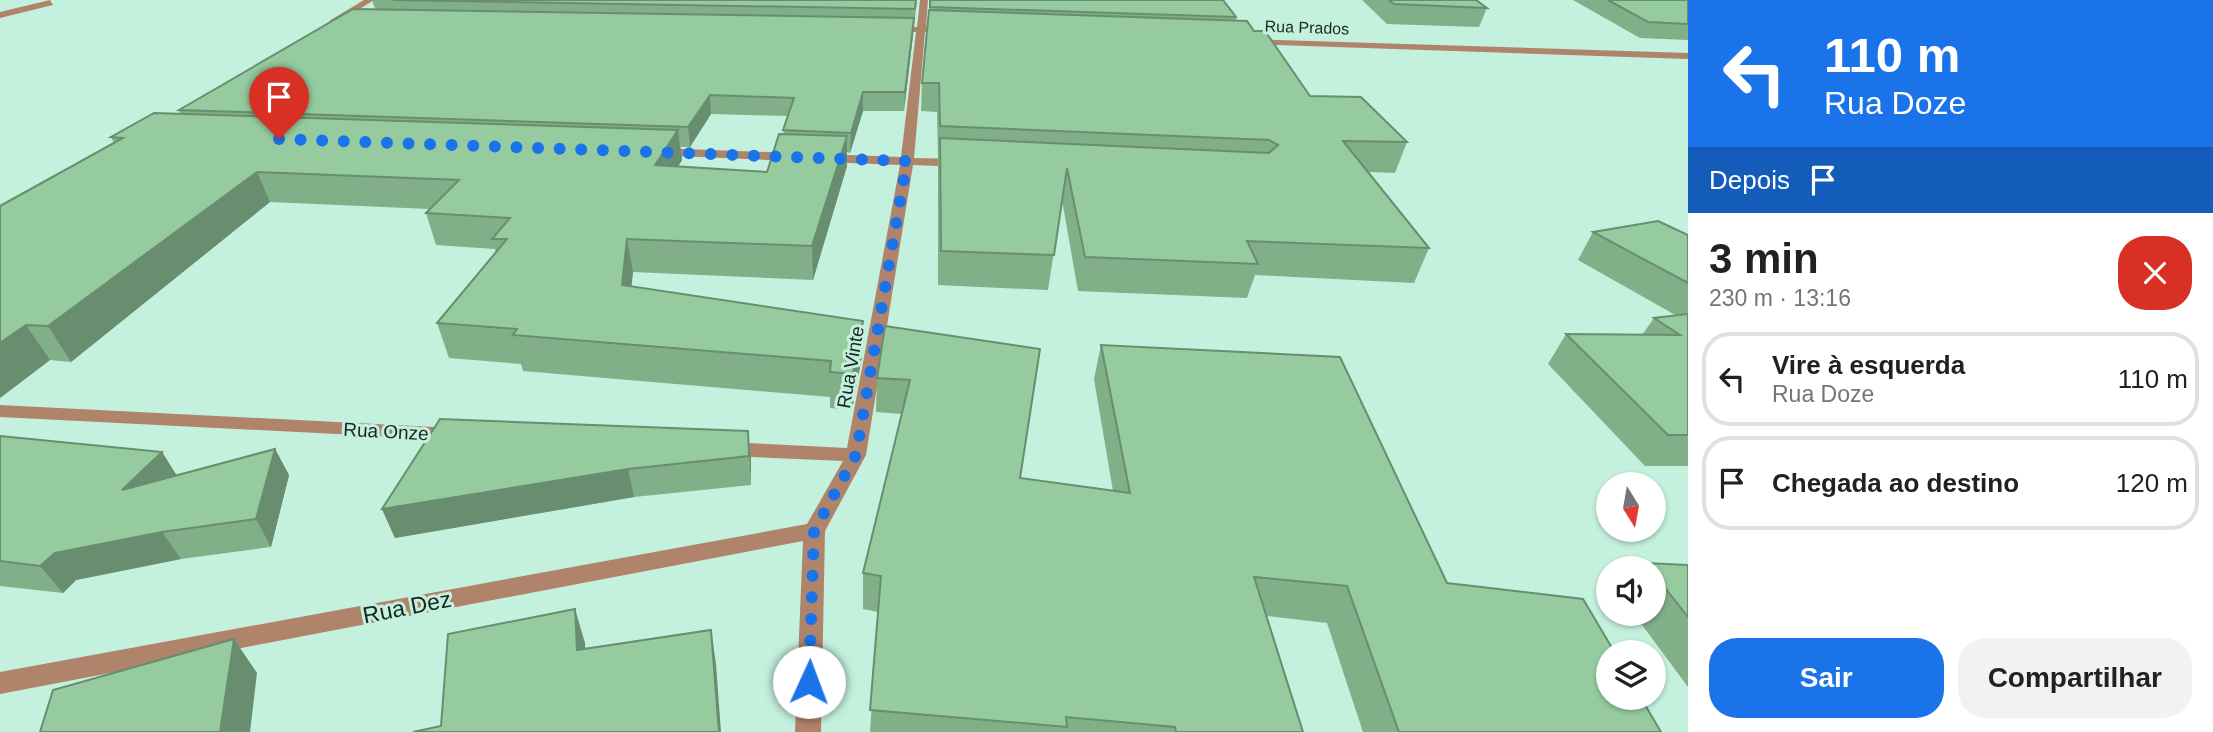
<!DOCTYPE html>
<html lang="pt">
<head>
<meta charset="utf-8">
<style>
	:root { --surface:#fff; --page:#f2f2f2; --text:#202124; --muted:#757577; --line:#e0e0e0; --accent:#1a73e8 }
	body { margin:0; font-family:Arial,sans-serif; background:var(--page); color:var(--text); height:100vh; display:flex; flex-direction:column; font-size:26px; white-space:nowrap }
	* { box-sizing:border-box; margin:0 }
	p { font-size:23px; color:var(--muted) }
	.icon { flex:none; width:38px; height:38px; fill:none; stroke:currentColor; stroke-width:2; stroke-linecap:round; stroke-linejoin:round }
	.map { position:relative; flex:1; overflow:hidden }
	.side { display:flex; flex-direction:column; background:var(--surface); width:525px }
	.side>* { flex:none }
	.guide { background:#1a73e8; color:#fff; overflow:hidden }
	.needle { width:46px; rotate:169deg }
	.controls { position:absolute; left:1596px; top:472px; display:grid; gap:14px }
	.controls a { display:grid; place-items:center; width:70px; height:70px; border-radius:50%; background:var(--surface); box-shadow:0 2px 5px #0004; font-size:35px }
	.pin { position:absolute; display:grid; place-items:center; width:60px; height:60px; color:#fff; margin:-72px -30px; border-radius:50% 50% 50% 0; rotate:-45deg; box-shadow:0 0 7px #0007 }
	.pin .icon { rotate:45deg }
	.me { position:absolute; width:77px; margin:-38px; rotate:2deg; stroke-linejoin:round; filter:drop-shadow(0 0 5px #0008) }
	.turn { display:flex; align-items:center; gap:24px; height:147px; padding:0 21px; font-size:32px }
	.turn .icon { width:91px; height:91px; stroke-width:2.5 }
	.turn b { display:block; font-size:49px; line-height:60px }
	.then { display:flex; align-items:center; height:66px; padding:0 21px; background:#0003; gap:14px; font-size:26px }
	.round { display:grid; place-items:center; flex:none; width:74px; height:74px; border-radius:28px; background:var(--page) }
	.headline { display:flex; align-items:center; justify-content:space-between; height:119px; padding:0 21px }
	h1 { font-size:42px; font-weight:700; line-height:52px }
	.button { display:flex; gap:14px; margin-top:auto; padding:14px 21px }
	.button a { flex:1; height:80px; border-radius:28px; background:var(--accent); color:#fff; font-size:28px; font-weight:700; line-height:80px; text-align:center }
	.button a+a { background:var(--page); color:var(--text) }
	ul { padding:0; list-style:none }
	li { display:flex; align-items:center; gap:21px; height:94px; margin:0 14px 10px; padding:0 7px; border:4px solid var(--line); border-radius:28px }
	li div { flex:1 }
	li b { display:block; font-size:26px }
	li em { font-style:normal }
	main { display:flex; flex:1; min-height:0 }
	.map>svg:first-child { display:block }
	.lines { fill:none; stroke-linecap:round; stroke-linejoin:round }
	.service { fill:#b0836b; fill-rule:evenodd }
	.minor { fill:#b0836b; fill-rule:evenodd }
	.wall { fill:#80af88; fill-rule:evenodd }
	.shaded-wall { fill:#688e6f }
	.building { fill:#95cb9e; stroke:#688e6f; stroke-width:2 }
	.route { stroke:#1a73e8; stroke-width:12; stroke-dasharray:0 21.6 }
	.labels { text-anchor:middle; stroke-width:6; stroke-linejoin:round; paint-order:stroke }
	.far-street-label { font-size:16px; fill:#172822; stroke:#c4f0de }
	.street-label { font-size:19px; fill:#172822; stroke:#c4f0de }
	.near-street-label { font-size:23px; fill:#172822; stroke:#c4f0de }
</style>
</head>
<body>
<main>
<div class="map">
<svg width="1688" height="732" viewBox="0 0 1688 732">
	<rect width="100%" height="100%" fill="#c4f0de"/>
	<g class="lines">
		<polygon class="service" points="50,0 53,5 0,18 0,12"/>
		<g class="minor">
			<polygon points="364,0 374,0 337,23 329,21"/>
			<polygon points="920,0 928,0 926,27 949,27 954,30 949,33 925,32 914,158 961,159 967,163 961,167 913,165 866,455 825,531 821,732 795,732 803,541 0,694 0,672 807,524 843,461 727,456 720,454 717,449 720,444 727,442 847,448 900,165 825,162 819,158 825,154 901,157 916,32 890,32 885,29 890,26 917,27"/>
			<polygon points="1247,39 1688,53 1688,59 1250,44 1245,41"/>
			<polygon points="657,148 793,153 799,157 793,161 653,155 653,149"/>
			<polygon points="0,405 454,428 461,429 464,434 461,439 454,440 0,417"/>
		</g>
	</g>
	<g class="wall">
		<path d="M372,0H917L904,111H863L850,153L847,152V166L813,280L633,272L631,286L863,321L862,356L852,410L830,408V397L523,371L521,364L449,358L437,323L496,253L495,249L436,245L426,213L429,209L270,202L71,362L50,360L0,398V206L114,143L111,137L181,114L179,110L375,9ZM711,114L788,116L783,130L784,134L767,172L678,167L682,160L680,147H690Z"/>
		<polygon points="930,0 1236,17 1236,20 1254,31 1310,96 1407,142 1395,173 1368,172 1429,248 1414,283 1255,275 1247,298 1078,291 1062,200 1048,290 938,285 938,156 937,112 921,111 922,83"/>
		<polygon points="1362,0 1476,0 1487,8 1479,27 1387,24"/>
		<polygon points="1573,0 1688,0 1688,40 1640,38"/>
		<polygon points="1593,232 1688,235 1688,466 1645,466 1548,364 1566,334 1642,335 1654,318 1677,316 1578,260"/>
		<polygon points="885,326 1020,478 1113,491 1094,379 1101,345 1661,732 1363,732 1327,623 1267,616 1303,732 870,732 878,612 863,609 863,573 902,414 876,412 877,378"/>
		<polygon points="748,431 751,485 634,497 395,538 382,509"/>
		<polygon points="0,436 162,452 176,475 275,449 289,475 271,547 181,559 76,580 63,593 0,586"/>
		<polygon points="1645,563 1688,565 1688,687 1634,614 1654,614 1654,569 1640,569"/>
	</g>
	<g class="shaded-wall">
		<polygon points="914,18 913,35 904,111 905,92"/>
		<polygon points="863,92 863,111 850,153 851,133"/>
		<polygon points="710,95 711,114 690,147 688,127"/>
		<polygon points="678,130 682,160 659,196 655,165"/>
		<polygon points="847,136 847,166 813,280 812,246"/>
		<polygon points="257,172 270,202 71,362 48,326"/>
		<polygon points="627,239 633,272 628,319 622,285"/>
		<polygon points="863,321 862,356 852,410 853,374"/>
		<polygon points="26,325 50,360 0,398 0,343"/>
		<polygon points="748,431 751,459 751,485 749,456"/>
		<polygon points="275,449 289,475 271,547 256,519"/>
		<polygon points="162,452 179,479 122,490"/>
		<polygon points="628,469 634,497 395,538 382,509"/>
		<polygon points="162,532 181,559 76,580 63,593 40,566 55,553"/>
		<polygon points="575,609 585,643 587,684 577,650"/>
		<polygon points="711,630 716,664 721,732 719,732"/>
		<polygon points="234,639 257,673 250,732 220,732"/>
	</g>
	<g class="building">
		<polygon points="393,0 916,0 915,9"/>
		<polygon points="930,0 1223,0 1236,17 930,7"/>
		<polygon points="1389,0 1476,0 1487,8 1394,4"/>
		<polygon points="1608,0 1688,0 1688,24 1648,22"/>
		<polygon points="353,9 914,18 905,92 863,92 851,133 783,130 794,98 710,95 688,127 179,110"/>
		<polygon points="929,10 1247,21 1254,31 1265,31 1310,96 1361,97 1407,142 1343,141 1429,248 1247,241 1258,264 1085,257 1067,168 1054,255 941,251 940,138 1269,153 1278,145 1269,140 940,126 939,83 922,83"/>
		<polygon points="154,113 678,130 655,165 767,172 779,134 847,136 812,246 627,239 622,285 863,321 853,374 830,372 831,361 513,335 517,329 437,323 507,239 492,239 510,218 426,213 459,180 257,172 48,326 26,325 0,343 0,206 123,138 111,137"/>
		<polygon points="1658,221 1688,235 1688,283 1593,232"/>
		<polygon points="1688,314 1688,435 1668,435 1566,334 1680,335 1654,318"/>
		<polygon points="885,326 1040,349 1020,478 1130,493 1101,345 1340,357 1447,583 1583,599 1615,653 1608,653 1608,698 1641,698 1661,732 1399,732 1347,586 1254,577 1303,732 1176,732 1175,727 1066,717 1067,727 870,710 881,576 863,573 910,380 877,378"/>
		<polygon points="440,419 748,431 749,456 628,469 382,509"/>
		<polygon points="0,436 162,452 122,490 275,449 256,519 162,532 55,553 40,566 0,561"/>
		<polygon points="1645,563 1688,565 1688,617 1654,574 1654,569 1649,569"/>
		<polygon points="575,609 577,650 711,630 719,732 413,732 441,726 448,634"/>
		<polygon points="234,639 220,732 40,732 53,690"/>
	</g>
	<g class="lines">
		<polyline class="route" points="279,139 907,161 856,455 814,531 809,682"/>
	</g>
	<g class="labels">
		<g class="far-street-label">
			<text transform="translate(1307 27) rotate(2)" y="6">Rua Prados</text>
		</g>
		<g class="street-label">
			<text transform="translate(850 367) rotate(-80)" y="7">Rua Vinte</text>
			<text transform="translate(386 431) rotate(3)" y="7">Rua Onze</text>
		</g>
		<g class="near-street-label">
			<text transform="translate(407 607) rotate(-11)" y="8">Rua Dez</text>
		</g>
	</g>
</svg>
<div class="controls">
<a><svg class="needle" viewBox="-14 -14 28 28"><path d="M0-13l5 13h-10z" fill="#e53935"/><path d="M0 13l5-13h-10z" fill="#757577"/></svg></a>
<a><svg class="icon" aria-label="sound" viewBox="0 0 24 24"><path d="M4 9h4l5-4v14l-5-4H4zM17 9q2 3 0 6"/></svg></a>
<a><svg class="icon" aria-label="layers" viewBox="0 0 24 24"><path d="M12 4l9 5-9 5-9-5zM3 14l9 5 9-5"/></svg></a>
</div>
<div class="pin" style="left:279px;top:139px;background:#d93025"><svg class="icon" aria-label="arrive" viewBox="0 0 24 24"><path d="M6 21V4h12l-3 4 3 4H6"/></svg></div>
<svg class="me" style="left:809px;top:682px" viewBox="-20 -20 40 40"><circle r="19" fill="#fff"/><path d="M0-13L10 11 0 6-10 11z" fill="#1a73e8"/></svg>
</div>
<section class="side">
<div class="guide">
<div class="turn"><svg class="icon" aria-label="left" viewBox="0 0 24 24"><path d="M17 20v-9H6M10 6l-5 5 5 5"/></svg><div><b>110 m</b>Rua Doze</div></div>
<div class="then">Depois<svg class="icon" aria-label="arrive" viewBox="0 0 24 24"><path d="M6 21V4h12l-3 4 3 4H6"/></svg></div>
</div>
<div class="headline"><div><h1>3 min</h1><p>230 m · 13:16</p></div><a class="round" style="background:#d93025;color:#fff"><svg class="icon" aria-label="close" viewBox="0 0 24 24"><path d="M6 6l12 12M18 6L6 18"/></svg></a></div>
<ul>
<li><svg class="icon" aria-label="left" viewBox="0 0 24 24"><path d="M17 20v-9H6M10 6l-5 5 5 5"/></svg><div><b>Vire à esquerda</b><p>Rua Doze</p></div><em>110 m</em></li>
<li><svg class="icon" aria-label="arrive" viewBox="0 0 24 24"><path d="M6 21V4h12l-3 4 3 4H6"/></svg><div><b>Chegada ao destino</b></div><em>120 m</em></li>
</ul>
<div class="button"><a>Sair</a><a>Compartilhar</a></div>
</section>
</main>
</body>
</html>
